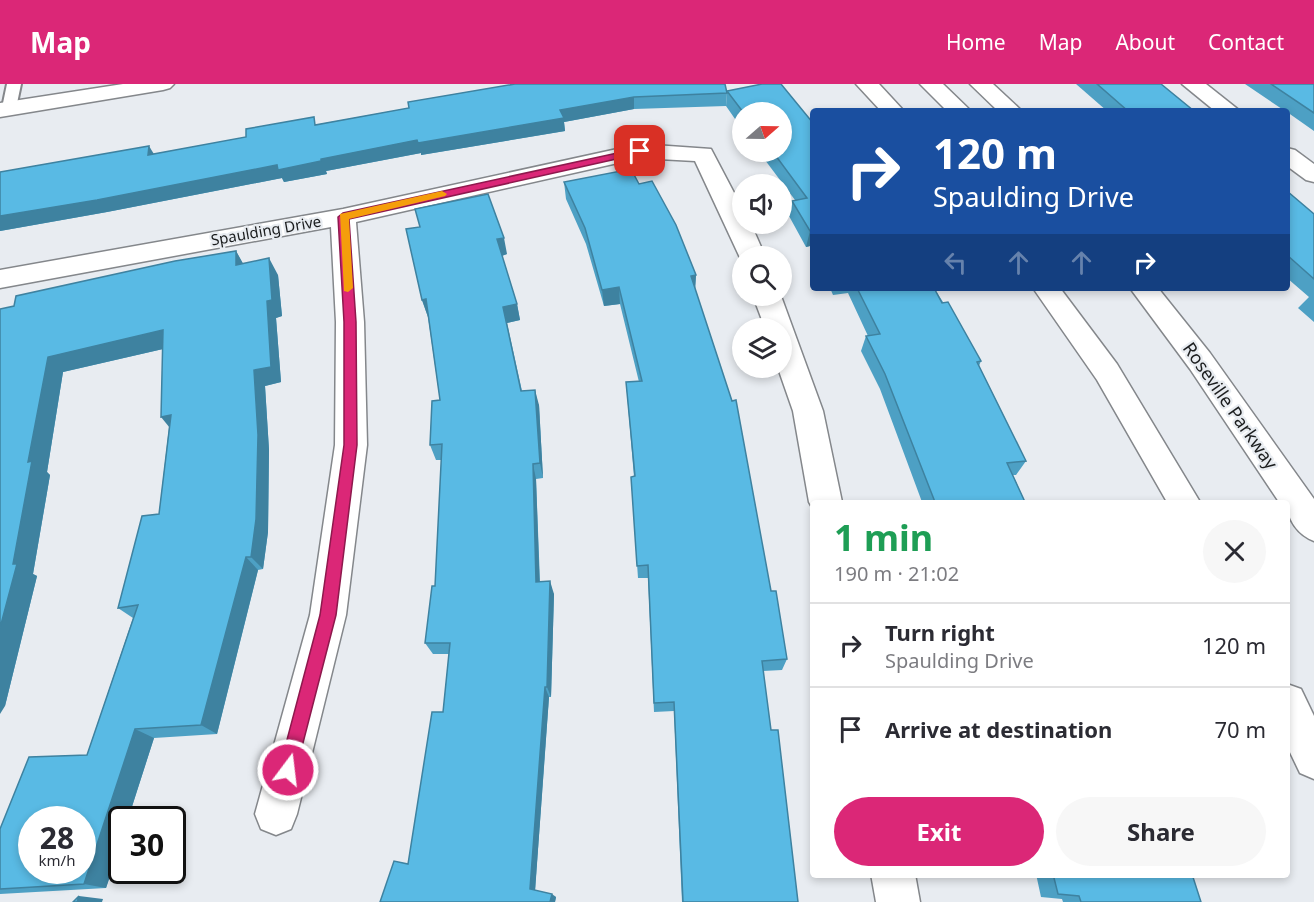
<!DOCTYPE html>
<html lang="en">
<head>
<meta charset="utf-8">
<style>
	:root { --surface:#fff; --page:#f7f7f7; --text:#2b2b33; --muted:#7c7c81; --line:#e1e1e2; --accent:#db2777 }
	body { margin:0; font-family:"Noto Sans",sans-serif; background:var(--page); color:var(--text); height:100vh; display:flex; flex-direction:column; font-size:22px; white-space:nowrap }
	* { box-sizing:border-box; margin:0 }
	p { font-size:20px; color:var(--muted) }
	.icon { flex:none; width:33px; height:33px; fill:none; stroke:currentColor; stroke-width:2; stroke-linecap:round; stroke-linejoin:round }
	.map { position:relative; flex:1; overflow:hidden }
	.details { position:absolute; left:810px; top:416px; width:480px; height:378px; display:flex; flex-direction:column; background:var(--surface); border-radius:6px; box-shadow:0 3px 9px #0003 }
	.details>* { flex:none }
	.hud { position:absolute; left:810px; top:24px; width:480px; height:183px; border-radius:6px; box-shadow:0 3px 9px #0003; background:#1a4fa0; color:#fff; overflow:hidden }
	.needle { width:39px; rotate:70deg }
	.buttons { position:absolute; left:732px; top:18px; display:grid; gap:12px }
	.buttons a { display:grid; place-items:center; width:60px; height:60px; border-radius:50%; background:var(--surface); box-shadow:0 3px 9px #0003; font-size:30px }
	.speed { position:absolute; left:18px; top:722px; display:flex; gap:12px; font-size:30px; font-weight:700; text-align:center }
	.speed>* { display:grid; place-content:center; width:78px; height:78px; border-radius:50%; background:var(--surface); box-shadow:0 3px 9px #0003; line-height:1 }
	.speed small { font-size:15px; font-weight:400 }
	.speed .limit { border:3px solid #111; border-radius:9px; background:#fff; color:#111 }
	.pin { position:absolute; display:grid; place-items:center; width:51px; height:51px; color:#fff; margin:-26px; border-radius:12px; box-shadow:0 3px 9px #0006 }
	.me { position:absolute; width:66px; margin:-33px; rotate:15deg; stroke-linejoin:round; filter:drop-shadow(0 0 4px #0008) }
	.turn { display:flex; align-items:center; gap:21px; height:126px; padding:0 24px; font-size:27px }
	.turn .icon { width:78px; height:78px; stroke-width:2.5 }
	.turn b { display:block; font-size:42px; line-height:51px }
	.lanes { display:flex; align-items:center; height:57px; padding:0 24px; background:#0003; justify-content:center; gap:30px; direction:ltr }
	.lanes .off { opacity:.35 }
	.round { display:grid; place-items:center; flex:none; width:63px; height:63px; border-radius:32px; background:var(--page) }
	.head { display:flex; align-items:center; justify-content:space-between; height:102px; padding:0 24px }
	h1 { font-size:36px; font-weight:700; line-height:45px; color:#1e9e55 }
	.button { display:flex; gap:12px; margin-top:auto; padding:12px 24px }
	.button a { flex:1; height:69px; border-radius:36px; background:var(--accent); color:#fff; font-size:24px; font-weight:700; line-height:69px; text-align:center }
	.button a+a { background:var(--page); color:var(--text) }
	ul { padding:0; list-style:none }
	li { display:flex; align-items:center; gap:18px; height:84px; padding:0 24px; border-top:2px solid var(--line) }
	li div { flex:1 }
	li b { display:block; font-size:22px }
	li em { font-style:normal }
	header { display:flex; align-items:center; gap:36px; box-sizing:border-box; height:84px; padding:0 30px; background:var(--accent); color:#fff }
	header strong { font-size:28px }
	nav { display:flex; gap:33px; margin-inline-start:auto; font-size:21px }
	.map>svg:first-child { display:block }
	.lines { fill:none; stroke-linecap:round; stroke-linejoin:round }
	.service-casing { stroke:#84878b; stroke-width:4 }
	.minor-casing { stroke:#84878b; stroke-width:3 }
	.secondary-casing { stroke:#84878b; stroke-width:3 }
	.service { fill:#fff; fill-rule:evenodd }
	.minor { fill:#fff; fill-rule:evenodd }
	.secondary { fill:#fff; fill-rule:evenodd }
	.wall { fill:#4da0c4 }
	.shaded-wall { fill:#3e82a0 }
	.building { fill:#59bae4; stroke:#3e82a0; stroke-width:1.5; fill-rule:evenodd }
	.route { fill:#db2777; stroke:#8e194d; stroke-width:1.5 }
	.slow { fill:#f59e0b }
	.labels { text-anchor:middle; stroke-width:4.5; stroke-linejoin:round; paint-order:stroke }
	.far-street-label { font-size:15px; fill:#1b1d1e; stroke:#e8ecf1 }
	.street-label { font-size:18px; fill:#1b1d1e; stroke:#e8ecf1 }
</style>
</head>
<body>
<header>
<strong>Map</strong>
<nav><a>Home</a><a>Map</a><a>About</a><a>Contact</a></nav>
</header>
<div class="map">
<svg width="1314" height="818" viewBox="0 0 1314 818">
	<rect width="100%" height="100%" fill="#e8ecf1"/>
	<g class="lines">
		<g class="service-casing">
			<polygon id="service" points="7,0 21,0 16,24 9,28 2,24"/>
		</g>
		<g class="minor-casing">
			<g id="minor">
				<polygon points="1182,0 1206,0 1240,27 1215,27"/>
				<polygon points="640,60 711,65 742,124 742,140 751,140 765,172 742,172 742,178 695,77 640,74 356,138 364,238 367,361 346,531 297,730 291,745 276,751 261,745 255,730 310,531 335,361 336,238 331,143 0,204 0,186 343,125"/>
				<polygon points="1287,64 1295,66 1314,80 1314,98 1306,96 1287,82"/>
				<polygon points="753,212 781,212 823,327 842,418 813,418 813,425 809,418 793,327 778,284 782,284 782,244 765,244"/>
				<polygon points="871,790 915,790 920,818 876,818"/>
			</g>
		</g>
		<g class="secondary-casing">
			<g id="secondary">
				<polygon points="123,0 174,0 170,4 163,6 0,33 0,19"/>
				<polygon points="856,0 879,0 904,27 881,27"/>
				<polygon points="920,0 943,0 971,27 947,27"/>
				<polygon points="970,0 993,0 1022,27 998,27"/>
				<polygon points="1033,204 1060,204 1117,280 1200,418 1167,418 1097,296"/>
				<path d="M1130,204H1158L1210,269L1314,415V457C1298,451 1287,436 1287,418H1279L1190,285Z"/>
				<polygon points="1287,600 1301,605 1314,632 1314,695 1300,689 1287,662"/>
			</g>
		</g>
		<use href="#service" class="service"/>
		<use href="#minor" class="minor"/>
		<use href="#secondary" class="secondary"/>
	</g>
	<g class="wall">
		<polygon points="1076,0 1161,0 1194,27 1107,27"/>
		<polygon points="1245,0 1314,0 1314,47 1287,28 1287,27 1285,27"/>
		<polygon points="727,7 813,39 813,169 810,162 806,163 789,132 792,117 795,116 759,68 782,68 782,28 742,28 742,45 726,22"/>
		<polygon points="727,9 726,22 634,25 564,38 565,47 421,71 421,69 326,87 327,90 284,98 282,94 107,128 0,147 0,88 153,70 409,24 408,18"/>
		<polygon points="564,98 639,100 696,191 695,205 771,507 787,575 782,586 763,587 771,646 798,818 682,818 674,627 654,628 648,494 638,494 631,393 634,393 626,298 639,298 620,220 604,222 586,160 566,115"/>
		<polygon points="1287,107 1314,130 1314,238 1298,224 1309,213 1287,194"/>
		<polygon points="420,143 507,170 502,172 517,220 520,236 507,239 522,307 539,321 543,394 536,395 540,498 554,510 551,613 549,613 535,806 556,813 555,818 380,818 408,780 443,628 449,570 433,570 425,559 435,502 442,376 436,376 430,361 440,316 428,233 422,216"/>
		<polygon points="236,167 243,180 278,191 282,232 276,234 281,298 265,302 269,366 268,448 263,485 258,486 217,650 154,654 128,735 122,735 122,756 106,804 0,810 0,745 87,671 133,534 118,524 159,430 169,343 163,265 63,288 47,388 50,391 33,490 37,492 5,622 14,222"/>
		<polygon points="830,204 934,204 981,277 979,282 1026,377 1016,391 1013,391 1025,418 922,418 880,305 861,267 866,252 868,252 848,209 833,211"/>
		<polygon points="1036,790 1192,790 1201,818 1063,818 1062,815 1041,813"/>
	</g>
	<g class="shaded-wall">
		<polygon points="634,13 634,25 564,38 565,47 421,71 421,69 326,87 327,90 284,98 282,94 107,128 0,147 0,132 277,81 321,75 560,26"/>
		<polygon points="149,62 157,75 148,71"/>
		<polygon points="810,147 813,147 810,162 806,163"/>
		<polygon points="504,154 507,170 501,172 497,155"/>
		<polygon points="236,167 245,183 236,181"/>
		<polygon points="269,174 278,191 282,232 276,234 281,298 265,302 269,366 268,448 263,485 251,473 254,286 267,217"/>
		<polygon points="696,191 695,207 691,192"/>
		<polygon points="619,203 620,220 604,222 602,206"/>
		<polygon points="426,215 428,233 422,216"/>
		<polygon points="517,220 520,236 507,239 503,223"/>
		<polygon points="163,246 176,262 63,288 47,388 50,391 33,490 37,492 5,622 0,630 0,544 13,480 28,378 48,273"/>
		<polygon points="535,306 539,321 543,394 540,379"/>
		<polygon points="171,331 174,349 161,333"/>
		<polygon points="533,380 536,395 540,510 536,498"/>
		<polygon points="246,473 258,486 217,650 201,641"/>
		<polygon points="550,497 554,510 551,613 547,603"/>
		<polygon points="545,603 549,613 535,808 530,805"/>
		<polygon points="135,645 154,654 128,735 122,735 122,756 106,804 84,800"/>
		<polygon points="552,810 556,813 555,818 550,818"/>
		<polygon points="79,812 103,815 102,818 77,818"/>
	</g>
	<g class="building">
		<polygon points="515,0 725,0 727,9 634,13 560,26 564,34 418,59 417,56 321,75 321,77 278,86 277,81 97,116 0,132 0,88 149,62 148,71 246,53 246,45 314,33 315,41 409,24 408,18"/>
		<polygon points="762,0 781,0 813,39 813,147 810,147 792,117 807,114 773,68 782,68 782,28 743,28 727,7"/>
		<polygon points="1097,0 1161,0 1194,27 1128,27"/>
		<polygon points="1271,0 1314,0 1314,29"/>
		<polygon points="631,85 639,100 652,97 676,141 696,191 691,192 732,317 736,316 771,507 776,507 787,575 762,577 771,646 778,646 798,818 683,818 674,618 654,619 648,481 637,482 631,393 635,392 626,298 642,297 619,203 602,206 585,144 564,98"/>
		<polygon points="1287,107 1314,130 1314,195 1287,171"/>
		<polygon points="488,110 504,154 497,155 517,220 503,223 521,307 535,306 540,379 533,380 536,498 550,497 547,603 545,603 530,805 552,810 550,818 380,818 394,777 408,780 432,628 443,628 450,559 425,559 432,502 435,502 442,360 430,361 432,317 440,316 426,215 422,216 406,145 420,143 415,125"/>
		<path d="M236,167V181L269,174L272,216L267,217L271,283L254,286L258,351L256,435L251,473H246L201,641L135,645L84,800L0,805V745L29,673L87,671L138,521L118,524L142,432L159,430L171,331L161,333L163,246L48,273L28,378L32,377L13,480H17L0,544V225L14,222L16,212L175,177ZM32,735H82V786H32Z"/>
		<polygon points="857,204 934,204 942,219 948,218 981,277 977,278 1026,377 1007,379 1025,418 935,418 885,290 866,252 880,250"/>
		<polygon points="1053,790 1192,790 1201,818 1081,818 1079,812 1058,810"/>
		<polygon points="79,812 77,818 73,818"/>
	</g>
	<polygon class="route" points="640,64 644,67 643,69 349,135 356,238 357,361 336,531 296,686 294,692 288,694 282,692 279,686 320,531 344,361 344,238 338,133 343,129"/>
	<polygon class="slow" points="442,107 447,110 445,112 349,135 353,204 348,208 344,207 340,130"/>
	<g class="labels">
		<g class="far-street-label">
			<text transform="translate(266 147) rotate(-10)" y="5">Spaulding Drive</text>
		</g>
		<g class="street-label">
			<text transform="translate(1230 322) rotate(55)" y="6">Roseville Parkway</text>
		</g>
	</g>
</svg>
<div class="buttons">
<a><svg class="needle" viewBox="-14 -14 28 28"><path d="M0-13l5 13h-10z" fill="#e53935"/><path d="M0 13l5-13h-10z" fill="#7c7c81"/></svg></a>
<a><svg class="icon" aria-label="sound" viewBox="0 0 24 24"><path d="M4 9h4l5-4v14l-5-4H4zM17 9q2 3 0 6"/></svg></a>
<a><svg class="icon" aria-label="search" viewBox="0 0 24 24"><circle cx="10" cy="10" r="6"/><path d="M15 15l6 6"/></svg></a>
<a><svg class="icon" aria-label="layers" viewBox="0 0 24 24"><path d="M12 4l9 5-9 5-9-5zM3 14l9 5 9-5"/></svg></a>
</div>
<div class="speed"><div>28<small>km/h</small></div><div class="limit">30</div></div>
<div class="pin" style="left:640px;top:67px;background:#d93025"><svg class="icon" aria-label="arrive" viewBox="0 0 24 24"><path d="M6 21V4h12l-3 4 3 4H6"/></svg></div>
<svg class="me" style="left:288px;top:686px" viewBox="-20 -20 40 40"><circle r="17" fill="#db2777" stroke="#fff" stroke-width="3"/><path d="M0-11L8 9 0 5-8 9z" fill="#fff"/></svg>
<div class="hud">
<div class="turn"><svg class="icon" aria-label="right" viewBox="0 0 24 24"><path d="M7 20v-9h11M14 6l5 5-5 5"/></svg><div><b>120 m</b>Spaulding Drive</div></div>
<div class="lanes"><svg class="icon off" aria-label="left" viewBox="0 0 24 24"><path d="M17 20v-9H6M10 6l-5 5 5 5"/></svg><svg class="icon off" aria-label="ahead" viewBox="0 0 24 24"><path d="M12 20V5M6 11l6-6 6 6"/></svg><svg class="icon off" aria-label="ahead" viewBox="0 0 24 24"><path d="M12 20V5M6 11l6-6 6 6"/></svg><svg class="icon" aria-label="right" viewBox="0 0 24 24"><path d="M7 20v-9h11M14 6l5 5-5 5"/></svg></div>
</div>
<section class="details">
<div class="head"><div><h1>1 min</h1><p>190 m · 21:02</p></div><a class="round"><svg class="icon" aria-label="close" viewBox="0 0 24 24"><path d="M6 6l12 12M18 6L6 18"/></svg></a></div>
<ul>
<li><svg class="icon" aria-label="right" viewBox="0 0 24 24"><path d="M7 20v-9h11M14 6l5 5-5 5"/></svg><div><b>Turn right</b><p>Spaulding Drive</p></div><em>120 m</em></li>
<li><svg class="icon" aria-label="arrive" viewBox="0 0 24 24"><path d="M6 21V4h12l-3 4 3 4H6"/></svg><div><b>Arrive at destination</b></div><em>70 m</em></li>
</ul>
<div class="button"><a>Exit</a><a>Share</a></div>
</section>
</div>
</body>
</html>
